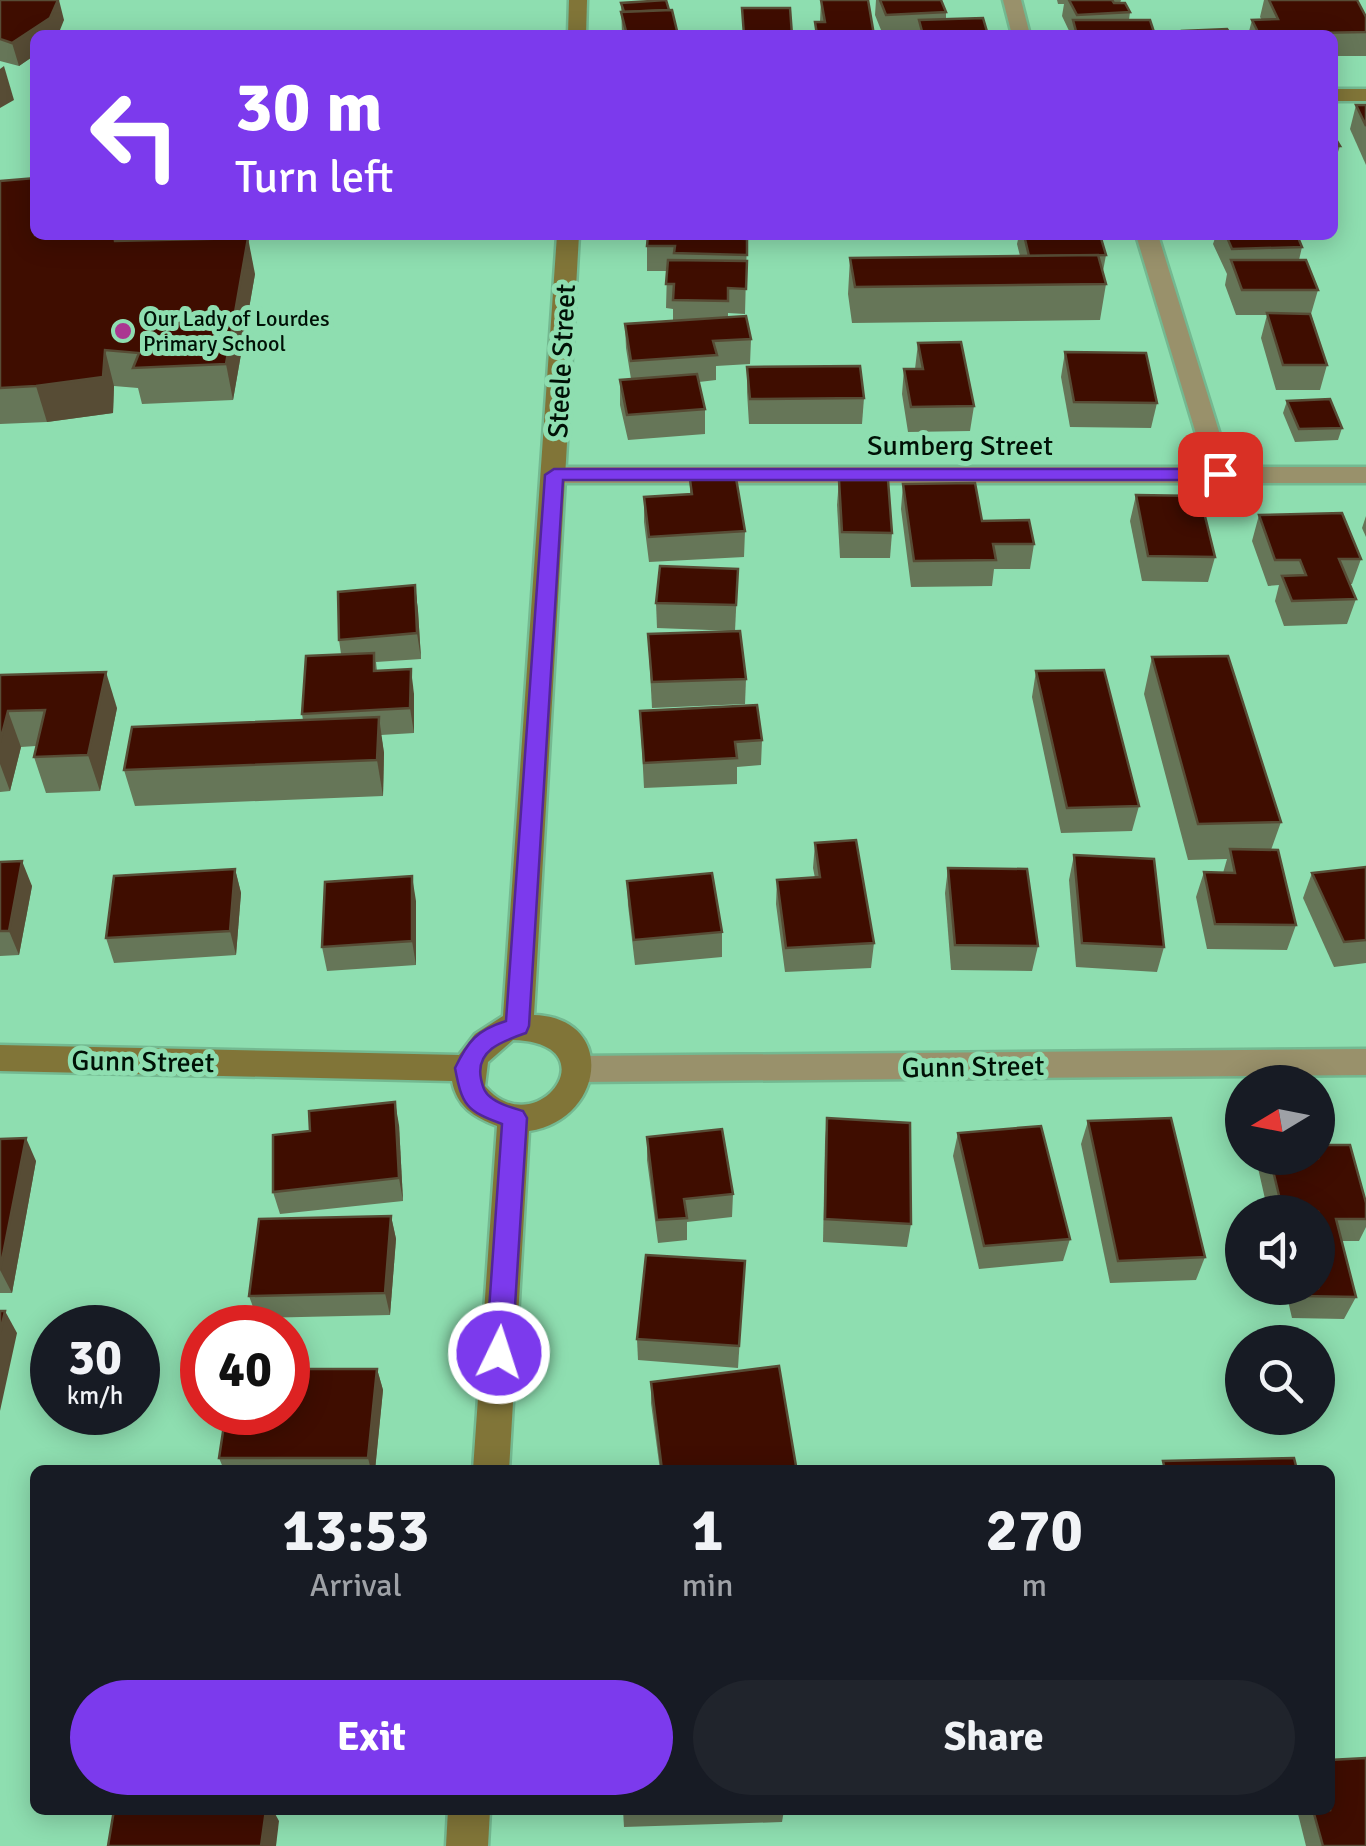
<!DOCTYPE html>
<html lang="en">
<head>
<meta charset="utf-8">
<style>
	:root { --surface:#171b24; --page:#20242c; --text:#f1f3f6; --muted:#9ea1a6; --accent:#7c3aed }
	body { margin:0; font-family:Signika,sans-serif; background:var(--page); color:var(--text); height:100vh; display:flex; flex-direction:column; font-size:38px; white-space:nowrap }
	* { box-sizing:border-box; margin:0 }
	p { font-size:32px; color:var(--muted) }
	.icon { flex:none; width:55px; height:55px; fill:none; stroke:currentColor; stroke-width:2; stroke-linecap:round; stroke-linejoin:round }
	.map { position:relative; flex:1; overflow:hidden }
	.side { position:absolute; left:30px; top:1465px; width:1305px; height:350px; display:flex; flex-direction:column; background:var(--surface); border-radius:15px; box-shadow:0 5px 25px #0003 }
	.side>* { flex:none }
	.hud { position:absolute; left:30px; top:30px; width:1308px; height:210px; border-radius:15px; box-shadow:0 5px 25px #0003; background:#7c3aed; color:#fff; overflow:hidden }
	.needle { width:65px; rotate:260deg }
	.fabs { position:absolute; left:1225px; top:1065px; display:grid; gap:20px }
	.fabs a { display:grid; place-items:center; width:110px; height:110px; border-radius:50%; background:var(--surface); box-shadow:0 5px 25px #0003; font-size:50px }
	.speed { position:absolute; left:30px; top:1305px; display:flex; gap:20px; font-size:50px; font-weight:700; text-align:center }
	.speed>* { display:grid; place-content:center; width:130px; height:130px; border-radius:50%; background:var(--surface); box-shadow:0 5px 25px #0003; line-height:1 }
	.speed small { font-size:25px; font-weight:400 }
	.speed .limit { border:15px solid #d22; background:#fff; color:#111 }
	.pin { position:absolute; display:grid; place-items:center; width:85px; height:85px; color:#fff; margin:-42px; border-radius:20px; box-shadow:0 5px 15px #0006 }
	.me { position:absolute; width:110px; margin:-55px; rotate:4deg; stroke-linejoin:round; filter:drop-shadow(0 0 8px #0008) }
	.turn { display:flex; align-items:center; gap:35px; height:210px; padding:0 40px; font-size:45px }
	.turn .icon { width:130px; height:130px; stroke-width:2.5 }
	.turn b { display:block; font-size:70px; line-height:85px }
	.eta { display:flex; justify-content:space-evenly; align-items:center; height:170px; text-align:center }
	.eta b { font-size:60px; font-weight:700; line-height:70px }
	.primary-button { display:flex; gap:20px; margin-top:auto; padding:20px 40px }
	.primary-button a { flex:1; height:115px; border-radius:60px; background:var(--accent); color:#fff; font-size:40px; font-weight:700; line-height:115px; text-align:center }
	.primary-button a+a { background:var(--page); color:var(--text) }
	.map>svg:first-child { display:block }
	.lines { fill:none; stroke-linecap:round; stroke-linejoin:round }
	.street-casing { stroke:#74b991; stroke-width:5 }
	.secondary-casing { stroke:#74b991; stroke-width:5 }
	.street { fill:#99916b; fill-rule:evenodd }
	.secondary { fill:#817538; fill-rule:evenodd }
	.wall { fill:#667658 }
	.shaded-wall { fill:#574c35 }
	.building { fill:#3f0d00; stroke:#574c35; stroke-width:2.5 }
	.route { fill:#7c3aed; stroke:#51269a; stroke-width:2.5 }
	.poi-dot { fill:#ab3791; stroke:#8edeb0; stroke-width:4 }
	.labels { text-anchor:middle; stroke-width:10; stroke-linejoin:round; paint-order:stroke }
	.far-poi-label { font-size:22px; fill:#001106; stroke:#8edeb0; text-anchor:start }
	.street-label { font-size:28px; fill:#001106; stroke:#8edeb0 }
</style>
</head>
<body>
<div class="map">
<svg width="1366" height="1846" viewBox="0 0 1366 1846">
	<rect width="100%" height="100%" fill="#8edeb0"/>
	<g class="lines">
		<g class="street-casing">
			<g id="street">
				<polygon points="1003,0 1021,0 1030,35 1012,35"/>
				<polygon points="1136,235 1158,235 1230,467 1366,467 1366,483 554,483 542,475 554,467 1206,467"/>
				<polygon points="1366,1049 1366,1075 580,1082 569,1078 564,1069 569,1060 580,1056"/>
			</g>
		</g>
		<g class="secondary-casing">
			<g id="secondary">
				<polygon points="569,0 587,0 586,35 568,35"/>
				<rect x="1332" y="89" width="34" height="12"/>
				<path d="M557,235H579L534,1015C618,1018 604,1120 529,1131L509,1470H473L497,1126C474,1117 457,1107 452,1081L0,1071V1045L459,1055L475,1034L503,1016ZM513,1040C613,1043 536,1146 485,1086L488,1062Z"/>
				<polygon points="448,1810 490,1810 488,1846 446,1846"/>
			</g>
		</g>
		<use href="#street" class="street"/>
		<use href="#secondary" class="secondary"/>
	</g>
	<g class="wall">
		<polygon points="0,0 64,20 35,35 35,55 19,66 0,61"/>
		<polygon points="821,0 874,35 815,35 815,22 820,22"/>
		<polygon points="876,0 941,0 946,12 946,19 988,35 883,35 875,15"/>
		<polygon points="1057,0 1121,0 1120,3 1130,12 1129,20 1155,35 1071,35 1062,16 1064,4 1058,4"/>
		<polygon points="1264,0 1357,0 1366,17 1366,56 1332,56 1332,35 1248,35 1252,20 1262,20 1260,17"/>
		<polygon points="621,3 678,35 622,35"/>
		<polygon points="1356,105 1366,105 1366,165 1350,129"/>
		<polygon points="1332,133 1340,146 1332,170"/>
		<polygon points="0,181 35,235 140,235 121,237 122,241 255,274 233,400 142,404 138,388 114,386 113,413 47,422 0,424"/>
		<polygon points="1019,235 1100,235 1106,255 1103,271 1106,284 1100,320 852,323 848,294 850,258 1020,256 1017,244"/>
		<polygon points="1216,235 1297,235 1302,247 1299,260 1318,290 1311,314 1327,365 1320,390 1276,390 1261,338 1267,315 1236,315 1225,285 1227,274 1213,244"/>
		<polygon points="722,238 747,239 745,314 728,313 728,318 751,339 750,364 716,366 716,380 699,382 705,409 705,434 628,440 620,405 620,380 631,379 626,348 625,324 673,321 673,309 666,308 667,271 647,271 647,246"/>
		<polygon points="918,343 974,406 970,431 908,432 902,394 904,369 915,369"/>
		<polygon points="1065,352 1157,403 1151,428 1070,427 1061,377"/>
		<polygon points="747,367 864,398 862,424 749,424 747,392"/>
		<polygon points="1287,401 1342,428 1338,440 1295,442 1283,413"/>
		<polygon points="690,480 745,531 744,557 649,562 644,522 644,497 690,494"/>
		<polygon points="839,480 892,533 890,558 840,558 837,505"/>
		<polygon points="903,484 1034,544 1030,569 994,569 992,586 911,587 901,509"/>
		<polygon points="1136,495 1215,557 1208,582 1142,581 1130,521"/>
		<polygon points="1259,515 1361,559 1352,584 1350,584 1356,599 1347,624 1284,626 1275,601 1279,585 1268,586 1252,541"/>
		<polygon points="1366,516 1366,537 1362,528"/>
		<polygon points="738,569 735,631 657,628 656,603"/>
		<polygon points="415,585 418,611 421,659 376,662 377,671 414,694 414,733 381,735 384,753 383,796 135,806 124,770 303,720 302,714 341,654 339,640"/>
		<polygon points="648,634 746,679 745,704 652,708"/>
		<polygon points="1152,657 1281,822 1271,850 1296,925 1287,950 1207,949 1196,897 1204,872 1223,873 1227,859 1188,860 1144,694"/>
		<polygon points="1036,671 1139,806 1132,831 1061,833 1032,697"/>
		<polygon points="0,675 117,708 100,791 46,793 34,757 36,746 21,747 10,791 0,792"/>
		<polygon points="640,711 762,740 761,765 737,767 737,784 644,788"/>
		<polygon points="815,843 874,943 871,968 785,972 776,904 777,880 815,878 813,868"/>
		<polygon points="1074,855 1164,947 1157,972 1076,967 1069,880"/>
		<polygon points="0,862 32,886 19,955 0,956"/>
		<polygon points="1366,867 1366,963 1334,967 1303,898 1312,873"/>
		<polygon points="948,868 1038,946 1032,971 951,970 945,893"/>
		<polygon points="235,869 241,893 236,955 114,963 106,938"/>
		<polygon points="627,881 722,932 722,957 635,965 628,905"/>
		<polygon points="416,901 416,965 327,971 322,947"/>
		<polygon points="827,1118 911,1224 907,1247 823,1242 825,1142"/>
		<polygon points="1088,1121 1205,1257 1196,1280 1110,1283 1081,1144"/>
		<polygon points="399,1125 403,1201 280,1214 273,1192 310,1131"/>
		<polygon points="958,1133 1070,1239 1063,1261 979,1269 953,1156"/>
		<polygon points="647,1137 733,1194 732,1217 687,1222 687,1240 658,1243 647,1160"/>
		<polygon points="0,1139 36,1161 12,1293 0,1293"/>
		<polygon points="1262,1158 1270,1158 1366,1203 1366,1227 1359,1241 1341,1241 1356,1297 1344,1319 1292,1318 1285,1288 1318,1288 1318,1212 1268,1212 1258,1168"/>
		<polygon points="391,1216 396,1239 390,1315 257,1318 249,1296"/>
		<polygon points="745,1261 738,1368 638,1360 637,1339"/>
		<polygon points="377,1369 383,1390 375,1470 224,1470 219,1458"/>
		<polygon points="651,1382 796,1466 796,1470 660,1470 651,1403"/>
		<polygon points="623,1810 784,1810 782,1822 624,1827"/>
		<polygon points="1297,1810 1330,1810 1366,1846 1306,1846"/>
	</g>
	<g class="shaded-wall">
		<polygon points="58,0 59,0 64,20 58,35 35,35 35,55 19,66 12,43"/>
		<polygon points="4,66 14,100 0,108 0,69"/>
		<polygon points="114,235 121,235 123,277 115,241"/>
		<polygon points="248,238 255,274 233,400 226,364"/>
		<polygon points="105,350 114,386 113,413 47,422 36,386"/>
		<polygon points="415,585 418,611 421,659 417,633"/>
		<polygon points="411,669 414,694 414,733 410,708"/>
		<polygon points="106,672 117,708 100,791 88,755"/>
		<polygon points="8,711 21,747 10,791 0,764 0,742"/>
		<polygon points="379,717 384,753 383,796 377,760"/>
		<polygon points="22,861 32,886 19,955 9,931"/>
		<polygon points="235,869 241,893 236,955 230,931"/>
		<polygon points="412,876 416,901 416,965 412,941"/>
		<polygon points="395,1102 399,1125 403,1201 399,1178"/>
		<polygon points="26,1138 36,1161 12,1293 0,1270"/>
		<polygon points="391,1216 396,1239 390,1315 385,1293"/>
		<polygon points="5,1311 17,1333 0,1411 0,1334"/>
		<polygon points="377,1369 383,1390 375,1470 371,1470 368,1458"/>
		<polygon points="266,1810 273,1810 279,1821 276,1846 261,1846"/>
	</g>
	<g class="building">
		<polygon points="0,0 58,0 50,18 12,43 0,39"/>
		<polygon points="666,0 669,10 624,12 621,3"/>
		<polygon points="821,0 868,0 874,35 817,35 815,22 825,22"/>
		<polygon points="880,0 941,0 946,12 886,15"/>
		<polygon points="1069,0 1112,0 1114,3 1125,3 1130,12 1077,15"/>
		<polygon points="1269,0 1357,0 1366,17 1366,32 1259,34 1252,20 1278,19"/>
		<polygon points="742,8 790,8 792,35 744,35"/>
		<polygon points="672,10 678,35 627,35 621,12"/>
		<polygon points="983,18 988,35 923,35 919,20"/>
		<polygon points="1073,20 1150,20 1155,35 1077,35"/>
		<polygon points="1227,29 1231,35 1186,35 1183,31"/>
		<polygon points="1356,105 1366,105 1366,126"/>
		<polygon points="1332,133 1340,146 1332,146"/>
		<polygon points="35,178 35,235 114,235 115,241 248,238 226,364 133,368 139,353 105,350 103,377 36,386 0,388 0,181"/>
		<polygon points="648,235 722,235 722,238 747,239 747,255 674,253 675,246 647,246"/>
		<polygon points="1024,235 1100,235 1106,255 1029,256"/>
		<polygon points="1226,235 1297,235 1302,247 1232,249"/>
		<polygon points="1098,255 1106,284 855,287 850,258"/>
		<polygon points="668,260 747,261 746,289 728,288 728,301 673,300 674,284 666,284"/>
		<polygon points="1231,260 1306,260 1318,290 1242,290"/>
		<polygon points="1267,313 1310,314 1327,365 1283,365"/>
		<polygon points="746,316 751,339 713,341 717,355 631,361 625,324"/>
		<polygon points="961,342 974,406 911,407 904,369 923,369 918,343"/>
		<polygon points="1065,352 1146,353 1157,403 1074,402"/>
		<polygon points="860,366 864,398 750,399 747,367"/>
		<polygon points="697,374 705,409 627,415 620,380"/>
		<polygon points="1330,399 1342,428 1299,429 1287,401"/>
		<polygon points="736,478 745,531 649,537 644,497 692,494 690,480"/>
		<polygon points="839,480 888,480 892,533 842,532"/>
		<polygon points="975,483 982,521 1029,520 1034,544 993,544 996,560 914,561 903,484"/>
		<polygon points="1136,495 1200,496 1215,557 1148,556"/>
		<polygon points="1342,513 1361,559 1339,559 1356,599 1292,601 1282,576 1306,575 1300,560 1275,560 1259,515"/>
		<polygon points="660,566 738,569 736,605 656,603"/>
		<polygon points="415,585 417,633 339,640 338,592"/>
		<polygon points="740,631 746,679 652,682 648,634"/>
		<polygon points="374,653 374,671 411,669 410,708 302,714 306,656"/>
		<polygon points="1228,656 1281,822 1198,824 1152,657"/>
		<polygon points="1104,670 1139,806 1067,808 1036,671"/>
		<polygon points="106,672 88,755 34,757 45,710 8,711 0,742 0,675"/>
		<polygon points="757,705 762,740 735,742 737,758 644,763 640,711"/>
		<polygon points="379,717 377,760 124,770 132,727"/>
		<polygon points="856,840 874,943 786,948 777,880 820,877 815,843"/>
		<polygon points="1230,849 1278,850 1296,925 1215,924 1204,872 1235,873"/>
		<polygon points="1074,855 1154,859 1164,947 1082,943"/>
		<polygon points="22,861 9,931 0,931 0,862"/>
		<polygon points="1366,867 1366,940 1344,942 1312,873"/>
		<polygon points="948,868 1027,869 1038,946 955,945"/>
		<polygon points="235,869 230,931 106,938 114,876"/>
		<polygon points="712,873 722,932 634,940 627,881"/>
		<polygon points="412,876 412,941 322,947 325,882"/>
		<polygon points="395,1102 399,1178 273,1192 273,1135 310,1131 309,1111"/>
		<polygon points="827,1118 910,1123 911,1224 825,1219"/>
		<polygon points="1171,1118 1205,1257 1118,1261 1088,1121"/>
		<polygon points="1041,1126 1070,1239 984,1246 958,1133"/>
		<polygon points="722,1129 733,1194 684,1199 687,1218 657,1220 647,1137"/>
		<polygon points="26,1138 0,1270 0,1139"/>
		<polygon points="1318,1145 1350,1145 1366,1203 1366,1219 1336,1219 1356,1297 1303,1296 1300,1288 1318,1288 1318,1212 1283,1212 1270,1158 1318,1158"/>
		<polygon points="391,1216 385,1293 249,1296 259,1219"/>
		<polygon points="646,1255 745,1261 739,1346 637,1339"/>
		<polygon points="0,1311 5,1311 0,1334"/>
		<polygon points="779,1366 796,1466 767,1470 662,1470 651,1382"/>
		<polygon points="288,1369 377,1369 368,1458 219,1458 226,1412 288,1412"/>
		<polygon points="1294,1458 1297,1470 1165,1470 1163,1461"/>
		<polygon points="1366,1758 1366,1846 1323,1846 1313,1810 1330,1810 1330,1760"/>
		<polygon points="114,1810 266,1810 261,1846 108,1846"/>
		<polygon points="623,1810 674,1810 623,1811"/>
	</g>
	<path class="route" d="M554,469H1220L1229,474L1220,480H563L529,1026L526,1033C503,1041 475,1050 481,1079C483,1088 485,1094 493,1099C501,1105 513,1108 523,1111L527,1118L512,1353L509,1361L499,1365L489,1361L486,1353L502,1124C466,1111 462,1105 455,1068C468,1041 477,1030 506,1021L545,475Z"/>
	<circle class="poi-dot" cx="123" cy="331" r="10"/>
	<g class="labels">
		<g class="far-poi-label">
			<text x="143" y="326">Our Lady of Lourdes<tspan x="143" dy="25">Primary School</tspan></text>
		</g>
		<g class="street-label">
			<text transform="translate(561 361) rotate(-87)" y="10">Steele Street</text>
			<text x="960" y="455">Sumberg Street</text>
			<text transform="translate(143 1061) rotate(1)" y="10">Gunn Street</text>
			<text transform="translate(973 1066) rotate(-1)" y="10">Gunn Street</text>
		</g>
	</g>
</svg>
<div class="fabs">
<a><svg class="needle" viewBox="-14 -14 28 28"><path d="M0-13l5 13h-10z" fill="#e53935"/><path d="M0 13l5-13h-10z" fill="#9ea1a6"/></svg></a>
<a><svg class="icon" aria-label="sound" viewBox="0 0 24 24"><path d="M4 9h4l5-4v14l-5-4H4zM17 9q2 3 0 6"/></svg></a>
<a><svg class="icon" aria-label="search" viewBox="0 0 24 24"><circle cx="10" cy="10" r="6"/><path d="M15 15l6 6"/></svg></a>
</div>
<div class="speed"><div>30<small>km/h</small></div><div class="limit">40</div></div>
<div class="pin" style="left:1220px;top:474px;background:#d93025"><svg class="icon" aria-label="arrive" viewBox="0 0 24 24"><path d="M6 21V4h12l-3 4 3 4H6"/></svg></div>
<svg class="me" style="left:499px;top:1353px" viewBox="-20 -20 40 40"><circle r="17" fill="#7c3aed" stroke="#fff" stroke-width="3"/><path d="M0-11L8 9 0 5-8 9z" fill="#fff"/></svg>
<div class="hud">
<div class="turn"><svg class="icon" aria-label="left" viewBox="0 0 24 24"><path d="M17 20v-9H6M10 6l-5 5 5 5"/></svg><div><b>30 m</b>Turn left</div></div>
</div>
<section class="side">
<div class="eta">
<div><b>13:53</b><p>Arrival</p></div>
<div><b>1</b><p>min</p></div>
<div><b>270</b><p>m</p></div>
</div>
<div class="primary-button"><a>Exit</a><a>Share</a></div>
</section>
</div>
</body>
</html>
